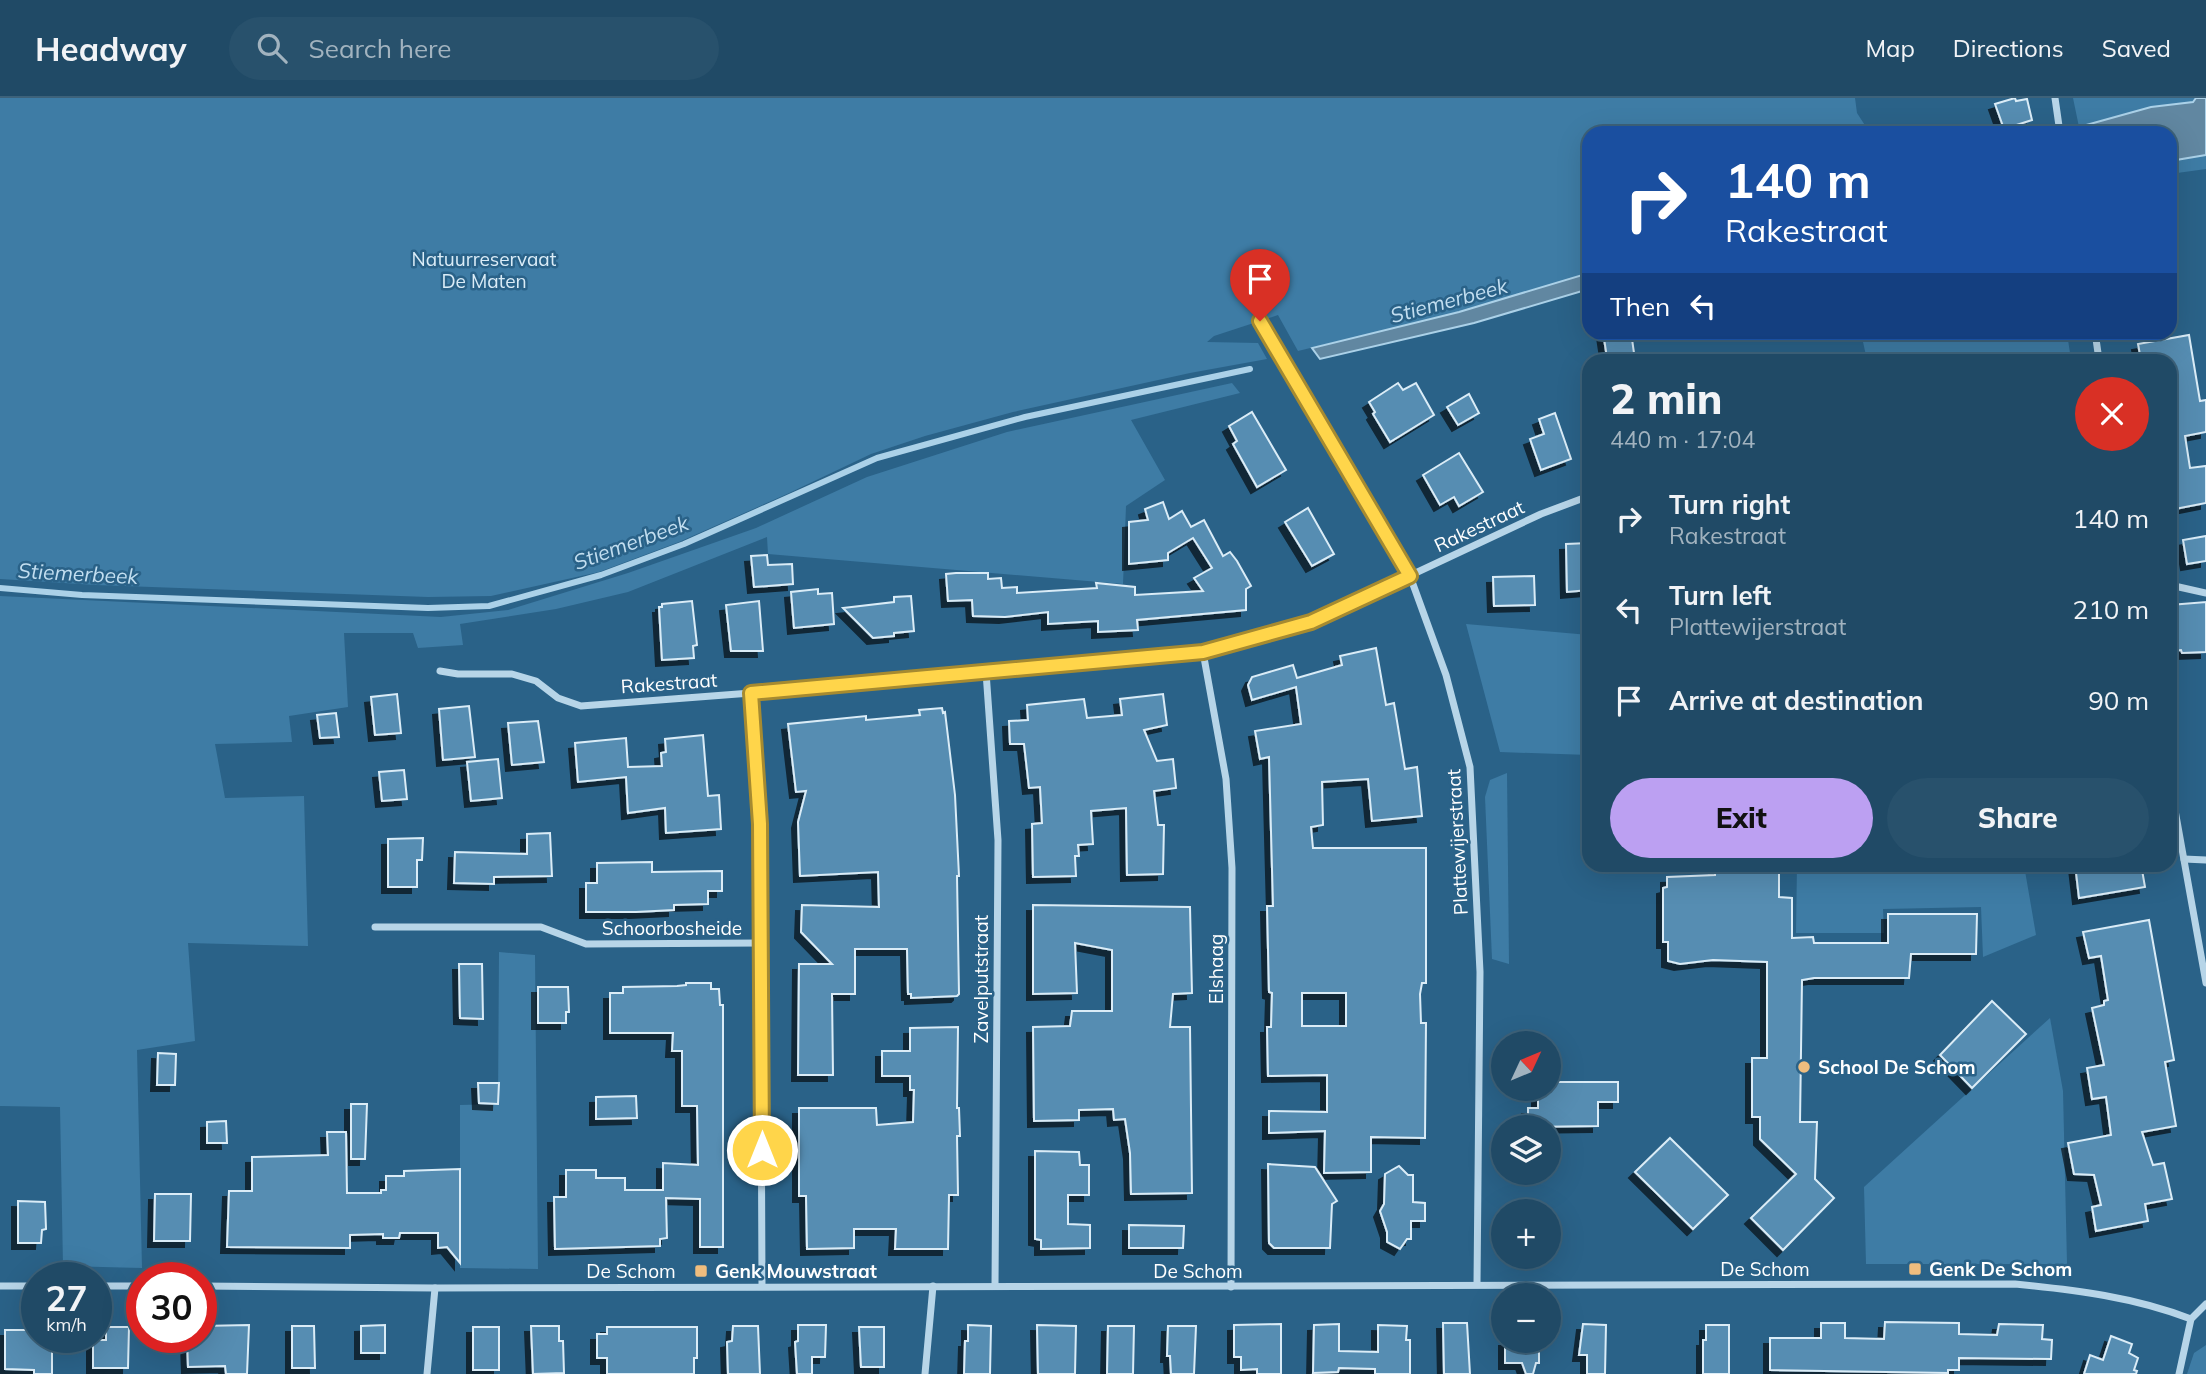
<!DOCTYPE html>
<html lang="en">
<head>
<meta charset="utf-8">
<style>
	:root { --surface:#204a66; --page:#28516c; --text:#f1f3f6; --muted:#a2b3bf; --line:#3d627a; --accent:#bca0f2 }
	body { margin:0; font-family:Mulish,sans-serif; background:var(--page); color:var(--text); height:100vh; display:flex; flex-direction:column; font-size:26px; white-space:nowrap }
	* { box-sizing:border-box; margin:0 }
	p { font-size:23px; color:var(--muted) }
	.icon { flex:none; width:38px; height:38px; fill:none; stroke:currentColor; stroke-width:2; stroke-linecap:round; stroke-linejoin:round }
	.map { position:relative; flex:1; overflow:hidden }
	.side { position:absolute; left:1582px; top:256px; width:595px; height:518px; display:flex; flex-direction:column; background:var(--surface); border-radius:21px; box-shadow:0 7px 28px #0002,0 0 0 2px var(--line) }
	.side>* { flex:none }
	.hud { position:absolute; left:1582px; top:28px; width:595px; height:214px; border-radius:21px; box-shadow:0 7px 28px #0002,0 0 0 2px var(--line); background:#1a4fa0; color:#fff; overflow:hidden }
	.needle { width:46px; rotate:46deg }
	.tools { position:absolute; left:1491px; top:933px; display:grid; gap:14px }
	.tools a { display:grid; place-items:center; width:70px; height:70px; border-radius:50%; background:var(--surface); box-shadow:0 7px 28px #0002,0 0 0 2px var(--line); font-size:35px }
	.speed { position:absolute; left:21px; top:1164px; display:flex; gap:14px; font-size:35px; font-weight:700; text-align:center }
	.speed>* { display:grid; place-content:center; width:91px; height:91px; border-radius:50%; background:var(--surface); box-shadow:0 7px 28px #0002,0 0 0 2px var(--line); line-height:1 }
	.speed small { font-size:18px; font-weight:400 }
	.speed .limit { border:10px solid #d22; background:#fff; color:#111 }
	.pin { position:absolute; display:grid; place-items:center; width:60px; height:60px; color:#fff; margin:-72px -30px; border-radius:50% 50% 50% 0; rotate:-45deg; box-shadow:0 0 7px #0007 }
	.pin .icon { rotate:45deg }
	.me { position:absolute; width:77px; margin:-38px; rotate:0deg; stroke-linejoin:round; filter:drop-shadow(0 0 5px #0008) }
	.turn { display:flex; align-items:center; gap:24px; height:147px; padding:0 28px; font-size:32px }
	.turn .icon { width:91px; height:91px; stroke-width:2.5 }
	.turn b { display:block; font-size:49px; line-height:60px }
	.then { display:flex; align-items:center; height:66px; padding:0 28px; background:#0003; gap:14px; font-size:26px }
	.round { display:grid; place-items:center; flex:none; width:74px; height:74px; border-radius:37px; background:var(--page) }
	.headline { display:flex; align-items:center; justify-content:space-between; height:119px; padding:0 28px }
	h1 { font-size:42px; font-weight:800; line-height:52px }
	.primary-button { display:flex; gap:14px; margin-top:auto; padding:14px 28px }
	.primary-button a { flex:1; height:80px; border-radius:42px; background:var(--accent); color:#111; font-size:28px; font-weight:800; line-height:80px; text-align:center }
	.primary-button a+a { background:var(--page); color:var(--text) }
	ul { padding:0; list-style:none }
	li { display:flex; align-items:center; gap:21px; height:91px; padding:0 28px }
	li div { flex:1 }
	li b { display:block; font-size:26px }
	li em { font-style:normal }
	header { display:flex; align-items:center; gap:42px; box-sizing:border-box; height:98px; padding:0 35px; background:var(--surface); border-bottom:2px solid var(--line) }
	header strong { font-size:33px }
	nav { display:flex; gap:38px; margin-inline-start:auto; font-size:24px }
	.search { width:490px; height:63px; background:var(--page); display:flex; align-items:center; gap:18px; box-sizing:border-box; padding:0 24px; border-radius:38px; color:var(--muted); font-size:26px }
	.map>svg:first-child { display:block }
	.green { fill:#3e7ca5 }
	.water { fill:#6187a1; stroke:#abd1e8; stroke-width:2 }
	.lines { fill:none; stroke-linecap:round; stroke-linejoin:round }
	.stream { stroke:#abd1e8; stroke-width:6 }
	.building { fill:#568db2; stroke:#daecf7; stroke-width:2; fill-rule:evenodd; filter:url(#shadow) }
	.minor { stroke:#b7d5e8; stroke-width:7 }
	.route-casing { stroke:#a68a30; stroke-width:18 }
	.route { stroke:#ffd54a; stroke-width:12 }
	.poi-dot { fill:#efbd7e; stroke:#2a6288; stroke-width:2.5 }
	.labels { text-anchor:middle; stroke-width:5; stroke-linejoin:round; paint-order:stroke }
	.park-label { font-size:19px; fill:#daecf7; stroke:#2a6288 }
	.street-label { font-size:19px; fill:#fff; stroke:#2a6288 }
	.poi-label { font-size:19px; font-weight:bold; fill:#fff; stroke:#2a6288; text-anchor:start }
	.water-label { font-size:21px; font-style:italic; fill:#c2def0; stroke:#2a6288 }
</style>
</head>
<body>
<header>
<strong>Headway</strong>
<div class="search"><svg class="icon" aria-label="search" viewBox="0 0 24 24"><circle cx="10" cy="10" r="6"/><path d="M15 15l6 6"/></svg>Search here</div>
<nav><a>Map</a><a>Directions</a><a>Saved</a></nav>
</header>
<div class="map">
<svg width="2206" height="1276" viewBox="0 0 2206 1276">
	<defs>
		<filter id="shadow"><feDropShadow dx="-6" dy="6" stdDeviation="0" flood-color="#0009"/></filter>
	</defs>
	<rect width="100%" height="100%" fill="#2a6288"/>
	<g class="green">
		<polygon points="0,0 1855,0 1857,15 1870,35 1589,35 1589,175 1459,214 1298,253 1278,217 1214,238 1207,244 1258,245 1267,261 1190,275 1013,314 925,338 871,356 787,396 679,444 599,474 491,498 428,499 96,487 0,481"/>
		<polygon points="2073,0 2196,0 2194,4 2151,9 2079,29"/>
		<polygon points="2206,57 2206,71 2170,76 2170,63"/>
		<polygon points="1861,235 2067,235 2071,262 1867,262"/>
		<polygon points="1232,285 1240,295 1131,322 1165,382 1126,408 1123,486 768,456 767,439 628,494 556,511 460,526 463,547 418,550 413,535 344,535 348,609 289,618 292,644 215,646 225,700 304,698 308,848 188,845 195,943 137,952 142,1170 63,1168 60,1009 0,1008 0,498 441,519 508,512 628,475 756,430 867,379 1007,334"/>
		<polygon points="1466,526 1589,537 1589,657 1500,654"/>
		<polygon points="1507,675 1509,866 1492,861 1485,699 1490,682"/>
		<polygon points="2024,767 2036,837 1983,859 1981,809 1883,811 1884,835 1796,835 1797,767"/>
		<polygon points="499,854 535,857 538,1171 460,1170 460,1007 498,1006"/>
		<polygon points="2050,920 2063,993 2067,1166 1866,1166 1864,1089"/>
		<polygon points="2206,1247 2206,1276 2187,1276 2194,1255"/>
	</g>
	<g class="water">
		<polygon points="2196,0 2206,0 2206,57 2170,63 2170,35 2080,35 2079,29 2151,9 2193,4"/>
		<polygon points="1589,175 1589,191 1474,225 1320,261 1312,250 1459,214"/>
	</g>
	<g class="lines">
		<polyline class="stream" points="0,490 82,497 428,510 489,508 601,477 684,446 877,360 1025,319 1250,271"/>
	</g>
	<g class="building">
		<polygon points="2015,0 2016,3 2027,1 2032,22 2004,31 1995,6"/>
		<polygon points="1603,234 1631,234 1634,255 1607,260"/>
		<polygon points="2189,237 2200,303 2206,302 2206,334 2185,338 2190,370 2206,368 2206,405 2175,411 2170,385 2170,262 2141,262 2138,246"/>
		<polygon points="1398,285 1403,292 1416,285 1434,317 1390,344 1373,316 1375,314 1369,304"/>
		<polygon points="1469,296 1479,315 1458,327 1447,309"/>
		<polygon points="1252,314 1286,372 1257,389 1233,346 1237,343 1229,328"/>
		<polygon points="1555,315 1571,361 1541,372 1530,341 1544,336 1539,321"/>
		<polygon points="1459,355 1483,394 1459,408 1454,399 1440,407 1423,377"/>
		<polygon points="1163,404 1169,421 1182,413 1191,429 1204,422 1223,458 1230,454 1237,463 1251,488 1246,491 1246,512 1137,522 1138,532 1098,534 1098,523 1048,526 1048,514 1005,519 973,518 972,502 948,503 946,476 956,475 988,475 988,481 1001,480 1002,490 1017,489 1017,495 1097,490 1096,485 1135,489 1135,497 1203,493 1194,480 1212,470 1193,440 1168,455 1168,462 1129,466 1129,424 1148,422 1145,411"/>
		<polygon points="1308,410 1334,456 1312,468 1285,424"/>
		<polygon points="2206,438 2206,463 2187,466 2183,442"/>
		<polygon points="1589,445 1589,492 1567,494 1566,446"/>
		<polygon points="767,457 768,467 792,466 793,486 754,489 751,458"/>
		<polygon points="1534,478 1535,507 1494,508 1493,479"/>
		<polygon points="818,491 818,496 832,495 834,526 794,530 791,494"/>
		<polygon points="911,498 914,533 894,535 894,538 873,540 843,510 894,504 894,499"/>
		<polygon points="692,503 697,547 693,548 694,560 662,562 659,509 662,509 662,506"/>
		<polygon points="759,503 763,553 731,553 726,507"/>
		<polygon points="2206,504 2206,554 2182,555 2181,552 2172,553 2170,543 2170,507"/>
		<path d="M1376,550L1386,607L1394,605L1405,671L1417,669L1422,718L1372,723L1368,681L1322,684L1323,727L1311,729L1313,750H1426V885H1422L1420,896L1421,925H1426L1425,1040L1371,1039V1074L1324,1075L1325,1033L1269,1035V1013L1327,1014V977L1268,978L1267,929H1271L1272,895L1269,894L1267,808H1273L1269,659L1260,661L1255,633L1301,626L1296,589L1252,602L1248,587L1252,579L1293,567L1297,580L1342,567L1340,558ZM1302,895H1346V928H1302Z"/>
		<polygon points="397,596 401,635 375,637 371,599"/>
		<polygon points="1163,596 1167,627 1144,632 1157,663 1173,661 1176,690 1154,693 1158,727 1164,727 1163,776 1127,777 1126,710 1091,713 1093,746 1078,747 1079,758 1075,758 1076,778 1033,779 1032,726 1042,725 1040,689 1029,690 1024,646 1010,646 1009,623 1028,622 1027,607 1084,601 1087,620 1122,617 1120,601"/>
		<polygon points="469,608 475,659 443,662 439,611"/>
		<polygon points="942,610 943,615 945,614 955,697 959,778 957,778 959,896 957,898 911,900 911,896 908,896 907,851 855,851 855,896 832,896 833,977 798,977 799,866 832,866 801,834 802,807 879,809 878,774 800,778 798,724 806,693 796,694 788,626 866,618 866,622 920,617 919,612"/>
		<polygon points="336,615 339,639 320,640 317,617"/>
		<polygon points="538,623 544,664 512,667 508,625"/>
		<polygon points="703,637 708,698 719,697 721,731 666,735 665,710 628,715 626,679 578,684 575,645 626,640 628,669 662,668 661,655 666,654 665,641"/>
		<polygon points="498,661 502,700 471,703 467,664"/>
		<polygon points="404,672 407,701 382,703 379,674"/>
		<polygon points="550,735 552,778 494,779 494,786 454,785 455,754 527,756 527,736"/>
		<polygon points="423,740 422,762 417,762 417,789 388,789 388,741"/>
		<polygon points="652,764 652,774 722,773 722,793 708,793 708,806 674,807 674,812 636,814 586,814 586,785 597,785 597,765"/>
		<polygon points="1715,766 1779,766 1779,799 1792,800 1792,840 1813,839 1814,845 1888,845 1888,816 1977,816 1976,856 1911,856 1909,880 1814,880 1802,882 1800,1024 1817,1024 1815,1081 1834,1100 1783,1152 1751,1120 1796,1076 1760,1041 1760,1019 1752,1019 1752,960 1767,960 1767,864 1713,862 1680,866 1668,863 1668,844 1663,844 1663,790 1667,789 1667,779 1715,777"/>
		<polygon points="2075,766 2141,766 2145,789 2079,800"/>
		<polygon points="1033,807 1190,809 1192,895 1173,896 1170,929 1190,929 1192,1095 1131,1096 1130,1055 1125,1021 1114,1022 1113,1011 1079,1012 1079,1022 1034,1023 1033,929 1070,928 1072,913 1112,913 1112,852 1075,845 1077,895 1033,896"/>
		<polygon points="2149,822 2174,962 2165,964 2176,1028 2142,1034 2153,1067 2164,1065 2172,1101 2145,1106 2148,1123 2096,1133 2092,1109 2101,1107 2094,1077 2074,1076 2068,1045 2111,1037 2106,999 2092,1001 2087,970 2104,967 2092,910 2104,907 2104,903 2108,902 2101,858 2089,860 2083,834"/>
		<polygon points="459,866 482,866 483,921 460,920"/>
		<polygon points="686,885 711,885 711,891 719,891 720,907 723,907 723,1149 700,1149 700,1101 666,1100 667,1140 660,1141 660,1148 555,1151 554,1099 566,1099 566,1072 596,1072 596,1080 625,1080 625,1092 663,1092 663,1065 698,1067 697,1008 682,1008 682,953 672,953 673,935 610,935 610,895 623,895 623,889 677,888 686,887"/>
		<polygon points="538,889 568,889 569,914 566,914 566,925 538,925"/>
		<polygon points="1992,903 2026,936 1972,990 1940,957"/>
		<polygon points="958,929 957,1010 959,1010 960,1038 957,1038 958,1097 949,1097 948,1151 895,1151 896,1131 854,1131 854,1150 807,1151 806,1098 799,1098 799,1010 876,1010 877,1027 913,1024 914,992 910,992 910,978 882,978 882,953 910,953 910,930"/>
		<polygon points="158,955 176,956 175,987 157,987"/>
		<polygon points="1549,984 1618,984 1618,1004 1598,1004 1598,1028 1528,1029 1528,1010 1538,1010 1538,990 1549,990"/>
		<polygon points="478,985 499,985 498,1006 479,1005"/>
		<polygon points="636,998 637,1020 596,1021 596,999"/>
		<polygon points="351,1006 367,1006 365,1061 351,1061"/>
		<polygon points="226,1023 227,1045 207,1045 207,1024"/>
		<polygon points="327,1034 346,1034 347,1095 381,1095 381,1092 386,1092 386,1078 404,1078 404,1073 460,1071 460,1165 447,1149 438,1150 438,1135 400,1135 399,1140 383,1140 383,1136 350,1137 350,1150 227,1149 229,1093 252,1093 252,1059 328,1057"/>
		<polygon points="1670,1040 1728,1097 1693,1131 1635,1074"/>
		<polygon points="1035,1053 1079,1054 1080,1067 1089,1067 1089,1097 1068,1097 1068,1126 1090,1127 1090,1150 1041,1151 1041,1142 1035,1141"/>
		<polygon points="1268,1066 1315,1069 1337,1103 1332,1106 1330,1150 1274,1150 1269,1145"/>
		<polygon points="1399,1068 1408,1077 1413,1077 1413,1104 1425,1105 1425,1123 1411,1123 1411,1141 1407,1141 1400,1151 1387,1144 1387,1134 1380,1113 1384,1106 1385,1076"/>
		<polygon points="155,1096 191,1096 190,1143 154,1143"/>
		<polygon points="18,1103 45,1104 46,1131 42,1132 41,1145 18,1145"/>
		<polygon points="1129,1127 1184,1128 1183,1150 1129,1150"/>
		<polygon points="1885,1224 1959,1225 1959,1236 1997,1237 1999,1226 2043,1227 2042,1241 2052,1242 2051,1261 1959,1260 1959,1272 1948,1272 1948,1275 1770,1272 1770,1240 1821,1240 1821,1225 1845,1225 1845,1240 1884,1241"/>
		<polygon points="1443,1225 1467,1225 1470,1276 1444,1276"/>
		<polygon points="1281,1226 1281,1276 1257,1276 1257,1271 1241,1272 1241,1259 1234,1259 1234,1227"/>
		<polygon points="1339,1226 1339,1253 1378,1254 1378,1227 1407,1228 1406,1242 1410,1242 1410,1276 1375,1276 1375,1271 1339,1270 1338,1274 1313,1275 1314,1227"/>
		<polygon points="1583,1226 1606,1227 1605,1276 1587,1276 1587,1257 1579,1257"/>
		<polygon points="249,1227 247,1276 226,1276 225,1268 188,1269 187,1242 190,1239 201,1239 201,1228"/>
		<polygon points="385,1227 385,1255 361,1255 361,1228"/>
		<polygon points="798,1227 826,1227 825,1259 812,1259 812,1276 797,1276 795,1244 798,1243"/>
		<polygon points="968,1227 991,1228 990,1276 964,1276 965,1243 968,1243"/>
		<polygon points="1037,1227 1076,1228 1075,1276 1038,1276"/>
		<polygon points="1706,1227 1729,1227 1729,1276 1703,1276 1703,1242 1706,1242"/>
		<polygon points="292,1228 314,1228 315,1270 292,1270"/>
		<polygon points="531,1228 559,1228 559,1243 563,1243 564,1275 533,1276"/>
		<polygon points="733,1228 758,1228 760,1276 728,1276 727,1244 732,1243"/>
		<polygon points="1108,1228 1134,1228 1133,1276 1107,1276"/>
		<polygon points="1168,1228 1196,1228 1194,1276 1171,1276 1170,1258 1167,1258"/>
		<polygon points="106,1229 129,1229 128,1270 93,1270 93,1242 106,1242"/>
		<rect x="473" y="1229" width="26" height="43"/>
		<polygon points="607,1229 697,1229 697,1260 694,1260 694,1276 607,1276 607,1260 597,1260 597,1236 607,1236"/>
		<polygon points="859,1229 884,1229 884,1269 861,1269"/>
		<polygon points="5,1232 37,1232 37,1239 52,1239 52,1276 34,1276 34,1272 5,1271"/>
		<polygon points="2111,1238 2132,1246 2129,1255 2138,1260 2134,1272 2137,1273 2136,1276 2084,1276 2090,1257 2103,1262"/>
		<polygon points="1505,1242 1539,1242 1539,1265 1536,1265 1533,1276 1526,1276 1522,1265 1505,1265"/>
	</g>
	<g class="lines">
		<g class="minor">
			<polyline points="2055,0 2060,35"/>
			<polyline points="1260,223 1410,478 1446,577 1470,669 1480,874 1477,1186"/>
			<polyline points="2095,234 2099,262"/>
			<polyline points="2170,487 2206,495"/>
			<polyline points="1203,554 1226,681 1232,770 1231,1189"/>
			<polyline points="440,573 458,576 512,576 536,583 558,600 581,608 751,595 1203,554 1311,524 1541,416 1589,398"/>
			<polyline points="986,574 998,742 995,1188"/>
			<polyline points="751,595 760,726 762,1188"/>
			<polyline points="2170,684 2206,885"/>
			<polyline points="2184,761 2206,762"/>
			<polyline points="375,829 541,829 586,846 761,845"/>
			<polyline points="0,1188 37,1188"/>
			<polyline points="96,1188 142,1188"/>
			<path d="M201,1188L435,1190L2015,1186C2076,1192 2134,1199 2191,1221"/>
			<polyline points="427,1276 435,1190"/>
			<polyline points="925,1276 933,1188"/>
			<polyline points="2179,1276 2191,1221 2206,1206"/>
		</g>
	</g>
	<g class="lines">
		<g class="route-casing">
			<polyline id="route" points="762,1052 760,726 751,595 1203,554 1311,524 1410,478 1260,223"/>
		</g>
		<use href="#route" class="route"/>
	</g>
	<g class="poi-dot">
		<circle cx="1804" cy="969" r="7"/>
		<rect x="1908" y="1164" width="14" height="14" rx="3.5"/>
		<rect x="694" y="1166" width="14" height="14" rx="3.5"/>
	</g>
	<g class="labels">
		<g class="park-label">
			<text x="484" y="168">Natuurreservaat<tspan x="484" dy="22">De Maten</tspan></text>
		</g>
		<g class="street-label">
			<text transform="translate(1479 428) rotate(-25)" y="7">Rakestraat</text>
			<text transform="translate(669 585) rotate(-4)" y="7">Rakestraat</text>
			<text transform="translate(1457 744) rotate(-93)" y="7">Plattewijerstraat</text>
			<text x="672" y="837">Schoorbosheide</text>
			<text transform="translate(1216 871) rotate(-90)" y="7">Elshaag</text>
			<text transform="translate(981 881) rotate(-90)" y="7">Zavelputstraat</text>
			<text x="1765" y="1178">De Schom</text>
			<text x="631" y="1180">De Schom</text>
			<text x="1198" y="1180">De Schom</text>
		</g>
		<g class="poi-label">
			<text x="1818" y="976">School De Schom</text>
			<text x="1929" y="1178">Genk De Schom</text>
			<text x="715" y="1180">Genk Mouwstraat</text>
		</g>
		<g class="water-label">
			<text transform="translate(1449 203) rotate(-15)" y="7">Stiemerbeek</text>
			<text transform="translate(631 445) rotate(-20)" y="7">Stiemerbeek</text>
			<text transform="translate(78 476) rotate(3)" y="7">Stiemerbeek</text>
		</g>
	</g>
</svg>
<div class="tools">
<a><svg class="needle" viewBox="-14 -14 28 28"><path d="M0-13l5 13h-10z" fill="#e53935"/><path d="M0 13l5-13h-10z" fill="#a2b3bf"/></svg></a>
<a><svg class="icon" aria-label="layers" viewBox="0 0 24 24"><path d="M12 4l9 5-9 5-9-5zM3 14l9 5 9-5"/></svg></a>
<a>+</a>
<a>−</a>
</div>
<div class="speed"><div>27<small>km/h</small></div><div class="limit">30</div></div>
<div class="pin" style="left:1260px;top:223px;background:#d93025"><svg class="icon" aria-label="arrive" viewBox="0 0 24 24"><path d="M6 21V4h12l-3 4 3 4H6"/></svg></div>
<svg class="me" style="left:762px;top:1052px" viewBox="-20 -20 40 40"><circle r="17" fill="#ffd54a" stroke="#fff" stroke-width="3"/><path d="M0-11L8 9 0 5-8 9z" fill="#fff"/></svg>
<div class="hud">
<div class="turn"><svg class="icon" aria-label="right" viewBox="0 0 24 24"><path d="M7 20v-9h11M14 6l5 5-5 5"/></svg><div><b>140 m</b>Rakestraat</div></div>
<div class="then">Then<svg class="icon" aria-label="left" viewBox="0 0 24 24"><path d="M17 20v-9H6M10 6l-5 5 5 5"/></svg></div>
</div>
<section class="side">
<div class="headline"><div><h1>2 min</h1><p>440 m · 17:04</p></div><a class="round" style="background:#d93025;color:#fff"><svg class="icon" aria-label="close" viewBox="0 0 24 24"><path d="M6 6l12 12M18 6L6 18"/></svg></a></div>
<ul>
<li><svg class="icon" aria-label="right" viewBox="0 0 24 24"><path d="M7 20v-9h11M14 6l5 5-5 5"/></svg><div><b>Turn right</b><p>Rakestraat</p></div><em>140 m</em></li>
<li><svg class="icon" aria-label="left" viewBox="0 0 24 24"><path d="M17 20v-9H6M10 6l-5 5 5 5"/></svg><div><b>Turn left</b><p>Plattewijerstraat</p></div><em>210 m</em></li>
<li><svg class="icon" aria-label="arrive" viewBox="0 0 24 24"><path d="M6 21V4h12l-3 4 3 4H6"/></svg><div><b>Arrive at destination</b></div><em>90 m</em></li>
</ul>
<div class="primary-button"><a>Exit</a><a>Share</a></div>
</section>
</div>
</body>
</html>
